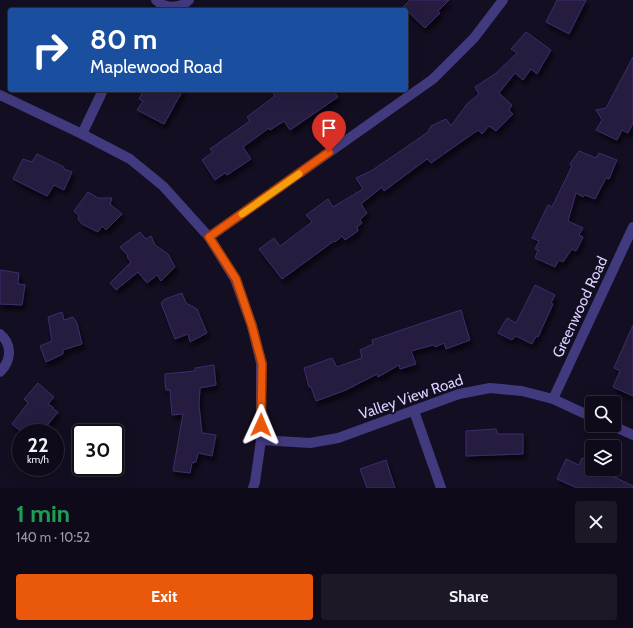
<!DOCTYPE html>
<html lang="en">
<head>
<meta charset="utf-8">
<style>
	:root { --surface:#0e0a19; --page:#1c1826; --text:#f1f3f6; --muted:#9b9aa2; --line:#2e2b38; --accent:#ea580c }
	body { margin:0; font-family:Cabin,sans-serif; background:var(--page); color:var(--text); height:100vh; display:flex; flex-direction:column; font-size:15px; white-space:nowrap }
	* { box-sizing:border-box; margin:0 }
	p { font-size:13px; color:var(--muted) }
	.icon { flex:none; width:22px; height:22px; fill:none; stroke:currentColor; stroke-width:2; stroke-linecap:round; stroke-linejoin:round }
	.map { position:relative; height:488px; overflow:hidden }
	.drawer { display:flex; flex-direction:column; background:var(--surface); flex:1 }
	.drawer>* { flex:none }
	.top-card { position:absolute; left:8px; top:8px; width:400px; height:84px; border-radius:4px; box-shadow:0 4px 16px #0002,0 0 0 1px var(--line); background:#1a4fa0; color:#fff; overflow:hidden }
	.buttons { position:absolute; left:585px; top:396px; display:grid; gap:8px }
	.buttons a { display:grid; place-items:center; width:36px; height:36px; border-radius:4px; background:var(--surface); box-shadow:0 4px 16px #0002,0 0 0 1px var(--line); font-size:20px }
	.speed { position:absolute; left:12px; top:424px; display:flex; gap:8px; font-size:20px; font-weight:700; text-align:center }
	.speed>* { display:grid; place-content:center; width:52px; height:52px; border-radius:50%; background:var(--surface); box-shadow:0 4px 16px #0002,0 0 0 1px var(--line); line-height:1 }
	.speed small { font-size:10px; font-weight:400 }
	.speed .limit { border:2px solid #111; border-radius:6px; background:#fff; color:#111 }
	.pin { position:absolute; display:grid; place-items:center; width:34px; height:34px; color:#fff; margin:-41px -17px; border-radius:50% 50% 50% 0; rotate:-45deg; box-shadow:0 0 4px #0007 }
	.pin .icon { rotate:45deg }
	.me { position:absolute; width:44px; margin:-22px; rotate:1deg; stroke-linejoin:round; filter:drop-shadow(0 0 3px #0008) }
	.turn { display:flex; align-items:center; gap:14px; height:84px; padding:0 16px; font-size:18px }
	.turn .icon { width:52px; height:52px; stroke-width:2.5 }
	.turn b { display:block; font-size:28px; line-height:34px }
	.round { display:grid; place-items:center; flex:none; width:42px; height:42px; border-radius:4px; background:var(--page) }
	.headline { display:flex; align-items:center; justify-content:space-between; height:68px; padding:0 16px }
	h1 { font-size:24px; font-weight:700; line-height:30px; color:#1e9e55 }
	.action { display:flex; gap:8px; margin-top:auto; padding:8px 16px }
	.action a { flex:1; height:46px; border-radius:4px; background:var(--accent); color:#fff; font-size:16px; font-weight:700; line-height:46px; text-align:center }
	.action a+a { background:var(--page); color:var(--text) }
	.map>svg:first-child { display:block }
	.building { fill:#251a41; stroke:#3f2d6c; filter:url(#shadow) }
	.lines { fill:none; stroke-linecap:round; stroke-linejoin:round }
	.minor { stroke:#423a7e; stroke-width:10 }
	.route-casing { stroke:#983908; stroke-width:10 }
	.route { stroke:#ea580c; stroke-width:7 }
	.slow { stroke:#f59e0b; stroke-width:7 }
	.labels { text-anchor:middle; stroke-width:4; stroke-linejoin:round; paint-order:stroke }
	.street-label { font-size:15px; fill:#d8cffd; stroke:#130e21 }
</style>
</head>
<body>
<div class="map">
<svg width="633" height="488" viewBox="0 0 633 488">
	<defs>
		<filter id="shadow"><feDropShadow dx="2.5" dy="4.5" stdDeviation="2" flood-color="#0009"/></filter>
	</defs>
	<rect width="100%" height="100%" fill="#130e21"/>
	<g class="building">
		<polygon points="410,0 449,0 438,11 440,13 425,28 403,7"/>
		<polygon points="557,0 586,0 569,34 546,22"/>
		<polygon points="526,32 551,50 537,74 531,69 523,80 515,73 499,93 512,105 509,110 513,114 496,131 489,126 482,134 478,130 431,163 427,159 384,191 382,187 361,204 367,213 360,220 362,223 357,227 358,231 345,240 342,236 335,242 334,241 282,279 259,249 274,238 280,246 287,241 312,222 306,215 328,199 333,207 363,189 356,178 371,171 408,146 428,132 431,126 446,119 451,126 467,104 479,94 475,87 495,74 517,53 511,49"/>
		<polygon points="633,57 633,123 628,133 622,130 617,140 596,130 602,120 596,110 606,108"/>
		<polygon points="144,90 183,90 164,124 137,110 143,101 139,99"/>
		<polygon points="271,90 333,90 338,97 290,130 284,121 270,130 269,128 243,147 251,159 227,175 225,173 215,180 202,160 213,152 210,149 250,121 247,117 275,96"/>
		<polygon points="579,151 596,158 599,153 617,160 609,179 606,178 595,199 585,195 583,197 576,193 568,221 583,228 579,235 583,237 576,251 572,249 563,262 559,260 555,267 535,258 538,250 535,249 539,241 532,238 548,205 552,207 572,166 570,164"/>
		<polygon points="37,154 64,167 64,169 72,172 64,190 54,185 47,196 13,179 23,159 32,162"/>
		<polygon points="88,192 98,198 112,198 110,204 122,214 106,230 102,226 98,232 82,224 78,219 79,216 74,211"/>
		<polygon points="140,232 146,239 151,236 155,245 168,254 175,267 161,281 157,275 147,283 138,272 116,290 110,283 131,262 127,257 128,256 120,247"/>
		<polygon points="0,270 19,273 18,284 25,285 22,305 0,304"/>
		<polygon points="535,285 555,295 551,303 553,304 538,337 536,336 532,344 516,336 512,340 498,333 507,318 516,323"/>
		<polygon points="182,293 186,303 197,309 207,333 190,342 188,334 175,339 161,303 165,299"/>
		<polygon points="461,310 470,340 446,349 444,343 435,347 433,345 411,351 416,364 400,369 399,365 378,377 377,374 346,390 316,401 311,387 309,387 304,368 332,358 337,367 362,358 360,350 373,344 372,340"/>
		<polygon points="62,312 64,320 73,317 77,323 82,344 63,350 63,354 46,362 40,346 52,341 48,317"/>
		<polygon points="633,325 633,396 613,387 620,371 614,368"/>
		<polygon points="214,365 216,385 200,388 199,405 202,433 216,435 212,456 198,453 196,462 192,463 190,473 173,471 183,414 172,415 170,390 166,390 165,383 165,374 195,371 195,368"/>
		<polygon points="38,383 54,397 48,404 53,407 53,409 58,412 41,433 23,433 12,424 28,403 24,399"/>
		<polygon points="496,429 498,434 523,434 523,454 466,456 466,431"/>
		<polygon points="582,458 592,463 592,469 613,469 610,475 633,486 633,488 577,488 557,479 566,459 579,465"/>
		<polygon points="386,460 395,488 367,488 360,469"/>
	</g>
	<g class="lines">
		<g class="minor">
			<path d="M156,0C165,9 180,9 189,0"/>
			<polyline points="0,95 82,134 130,159 163,186 209,237 235,279 252,326 261,363 261,440 255,482 253,488"/>
			<polyline points="82,134 103,90"/>
			<polyline points="209,237 433,79 474,38 503,0"/>
			<path d="M0,334C13,345 11,361 0,372"/>
			<polyline points="553,399 633,227"/>
			<polyline points="414,411 441,488"/>
			<polyline points="611,425 633,435"/>
			<polyline points="261,440 310,443 338,438 459,394 490,388 522,391 553,399 592,417"/>
		</g>
	</g>
	<g class="lines">
		<g class="route-casing">
			<polyline id="route" points="261,425 262,364 252,326 236,279 209,237 329,152"/>
		</g>
		<use href="#route" class="route"/>
		<polyline class="slow" points="242,214 299,174"/>
	</g>
	<g class="labels">
		<g class="street-label">
			<text transform="translate(580 307) rotate(-65)" y="5">Greenwood Road</text>
			<text transform="translate(411 397) rotate(-19)" y="5">Valley View Road</text>
		</g>
	</g>
</svg>
<div class="buttons">
<a><svg class="icon" aria-label="search" viewBox="0 0 24 24"><circle cx="10" cy="10" r="6"/><path d="M15 15l6 6"/></svg></a>
<a><svg class="icon" aria-label="layers" viewBox="0 0 24 24"><path d="M12 4l9 5-9 5-9-5zM3 14l9 5 9-5"/></svg></a>
</div>
<div class="speed"><div>22<small>km/h</small></div><div class="limit">30</div></div>
<div class="pin" style="left:329px;top:152px;background:#d93025"><svg class="icon" aria-label="arrive" viewBox="0 0 24 24"><path d="M6 21V4h12l-3 4 3 4H6"/></svg></div>
<svg class="me" style="left:261px;top:425px" viewBox="-20 -20 40 40"><path d="M0-17L14 15 0 8-14 15z" fill="#ea580c" stroke="#fff" stroke-width="4"/></svg>
<div class="top-card">
<div class="turn"><svg class="icon" aria-label="right" viewBox="0 0 24 24"><path d="M7 20v-9h11M14 6l5 5-5 5"/></svg><div><b>80 m</b>Maplewood Road</div></div>
</div>
</div>
<section class="drawer">
<div class="headline"><div><h1>1 min</h1><p>140 m · 10:52</p></div><a class="round"><svg class="icon" aria-label="close" viewBox="0 0 24 24"><path d="M6 6l12 12M18 6L6 18"/></svg></a></div>
<div class="action"><a>Exit</a><a>Share</a></div>
</section>
</body>
</html>
